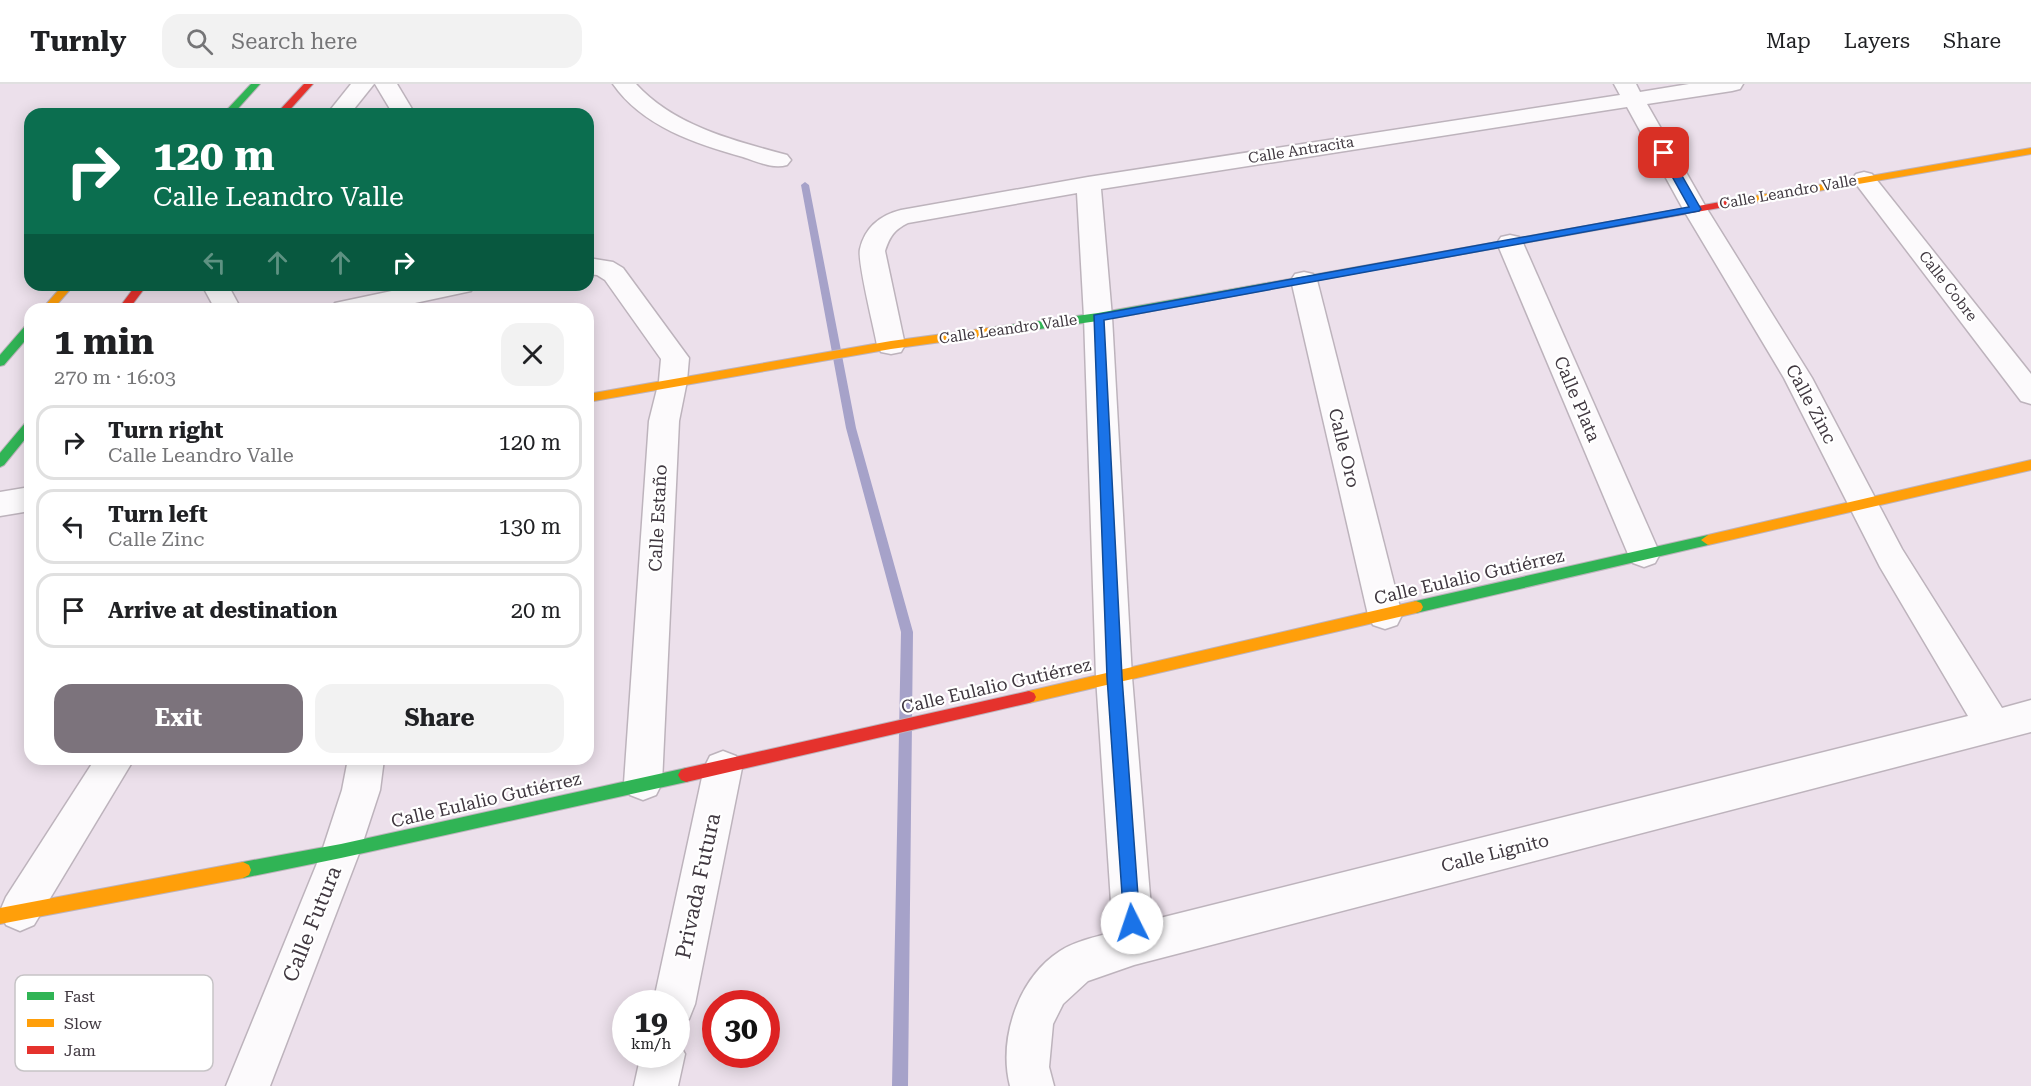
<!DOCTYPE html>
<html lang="en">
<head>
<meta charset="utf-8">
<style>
	:root { --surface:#fff; --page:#f2f2f2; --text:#202124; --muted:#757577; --line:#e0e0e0; --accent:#7c737c }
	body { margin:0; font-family:"Roboto Serif",serif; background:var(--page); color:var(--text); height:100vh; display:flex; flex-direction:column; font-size:22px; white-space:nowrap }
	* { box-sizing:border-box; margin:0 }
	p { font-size:20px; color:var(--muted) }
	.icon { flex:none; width:33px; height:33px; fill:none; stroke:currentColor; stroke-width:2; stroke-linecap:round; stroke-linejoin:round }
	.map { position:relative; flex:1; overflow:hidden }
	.details { position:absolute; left:24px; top:219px; width:570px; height:462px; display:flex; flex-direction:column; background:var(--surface); border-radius:18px; box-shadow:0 3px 15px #0003 }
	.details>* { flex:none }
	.guide { position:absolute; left:24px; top:24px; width:570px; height:183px; border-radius:18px; box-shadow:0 3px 15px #0003; background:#0b6e4f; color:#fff; overflow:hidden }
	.speed { position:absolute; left:612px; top:906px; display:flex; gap:12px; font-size:30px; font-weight:700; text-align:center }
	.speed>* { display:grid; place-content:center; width:78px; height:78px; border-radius:50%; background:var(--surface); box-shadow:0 3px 15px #0003; line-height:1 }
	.speed small { font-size:15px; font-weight:400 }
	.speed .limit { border:9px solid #d22; background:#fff; color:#111 }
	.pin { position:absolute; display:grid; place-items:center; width:51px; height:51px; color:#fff; margin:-26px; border-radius:12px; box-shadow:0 3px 9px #0006 }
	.me { position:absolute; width:66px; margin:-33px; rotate:356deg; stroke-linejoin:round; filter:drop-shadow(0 0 4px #0008) }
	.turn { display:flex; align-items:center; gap:21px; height:126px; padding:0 30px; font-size:27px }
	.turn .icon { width:78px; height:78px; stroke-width:2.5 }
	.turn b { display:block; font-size:42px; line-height:51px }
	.lanes { display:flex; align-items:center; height:57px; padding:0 30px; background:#0003; justify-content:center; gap:30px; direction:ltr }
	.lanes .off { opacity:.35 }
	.round { display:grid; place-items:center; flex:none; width:63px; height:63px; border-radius:18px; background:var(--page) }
	.summary { display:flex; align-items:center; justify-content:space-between; height:102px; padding:0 30px }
	h1 { font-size:36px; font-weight:700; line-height:45px }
	.action { display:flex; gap:12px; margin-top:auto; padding:12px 30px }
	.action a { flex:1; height:69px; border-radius:18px; background:var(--accent); color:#fff; font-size:24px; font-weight:700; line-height:69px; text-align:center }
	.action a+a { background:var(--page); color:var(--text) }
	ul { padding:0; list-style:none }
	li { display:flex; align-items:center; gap:18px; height:75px; margin:0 12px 9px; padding:0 18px; border:3px solid var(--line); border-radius:18px }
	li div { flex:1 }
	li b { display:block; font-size:22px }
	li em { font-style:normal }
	header { display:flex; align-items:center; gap:36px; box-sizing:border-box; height:84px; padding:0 30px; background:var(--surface); border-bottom:2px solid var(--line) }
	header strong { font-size:28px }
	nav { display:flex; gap:33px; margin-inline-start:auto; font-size:21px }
	.search { width:420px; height:54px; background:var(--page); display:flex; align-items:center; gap:15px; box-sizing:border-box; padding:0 21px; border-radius:18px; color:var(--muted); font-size:22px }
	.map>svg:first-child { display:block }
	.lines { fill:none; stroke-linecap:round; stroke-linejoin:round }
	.stream { fill:#a6a2c9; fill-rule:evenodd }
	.street-casing { stroke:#bdb3bc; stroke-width:3 }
	.fast-casing { stroke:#bdb3bc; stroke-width:2 }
	.slow-casing { stroke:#bdb3bc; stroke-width:2 }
	.jam-casing { stroke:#bdb3bc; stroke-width:2 }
	.street { fill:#fcfafc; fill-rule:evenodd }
	.fast { fill:#30b455; fill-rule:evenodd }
	.slow { fill:#ff9f0a; fill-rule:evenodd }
	.jam { fill:#e5322d; fill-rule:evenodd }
	.route { fill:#1a73e8; stroke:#114b97; stroke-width:1.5 }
	.labels { text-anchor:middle; stroke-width:4.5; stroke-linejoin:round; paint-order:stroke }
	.far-street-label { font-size:15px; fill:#403840; stroke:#fff }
	.street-label { font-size:18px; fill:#403840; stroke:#fff }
	.near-street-label { font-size:21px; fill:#403840; stroke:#fff }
	.key { fill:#fff; stroke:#c6c3c6; stroke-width:1.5 }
	.key-label { font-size:16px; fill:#403840 }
</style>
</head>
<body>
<header>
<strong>Turnly</strong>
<div class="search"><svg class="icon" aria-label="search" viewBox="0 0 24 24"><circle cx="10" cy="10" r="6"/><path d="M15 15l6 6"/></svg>Search here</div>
<nav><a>Map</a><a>Layers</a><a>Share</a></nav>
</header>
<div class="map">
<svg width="2031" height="1002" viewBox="0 0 2031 1002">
	<rect width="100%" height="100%" fill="#ece0eb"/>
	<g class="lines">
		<polygon class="stream" points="805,98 809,101 856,344 913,548 908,1002 892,1002 901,548 846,344 801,101"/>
		<g class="street-casing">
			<g id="street">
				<polygon points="351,0 374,0 350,30 327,30"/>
				<polygon points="375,0 397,0 415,30 393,30"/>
				<path d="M613,0H636C674,42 735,57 787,71L791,76L787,81C773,85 757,78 743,73C696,60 642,42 613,0Z"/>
				<path d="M1614,0H1636L1640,8L1689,0H1743L1740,5L1732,7L1647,20L1707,125L1812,294L1902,465L2002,624L2031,616V648L1134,881L1088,897L1063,920L1053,940L1049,983L1054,1002H1010C998,955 1018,894 1060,867C1075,857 1096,853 1113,848L1096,593L1084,233L1077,109L908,139C894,146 890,152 885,167L905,261L901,268L891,270L881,268L877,261C874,244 857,177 860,165C865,143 881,131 901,126L1088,93L1620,11ZM1627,23L1683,125L1784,294L1880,483L1968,632L1152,836L1132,593L1112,233L1101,105Z"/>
				<polygon points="1864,88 1872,90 2031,290 2031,320 2021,317 1856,100 1852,95 1856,90"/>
				<polygon points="1510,151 1519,153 1523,159 1660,470 1655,479 1644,483 1633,479 1628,470 1497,159 1501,153"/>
				<polygon points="588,174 613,178 623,184 689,274 687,297 679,337 662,699 656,711 643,716 630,711 624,699 649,337 659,297 661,275 605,196 597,191 588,190"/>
				<polygon points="1304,188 1313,190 1317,196 1402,531 1397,541 1385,545 1373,541 1368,531 1291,196 1295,190"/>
				<polygon points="202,201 228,201 241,225 215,225"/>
				<polygon points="420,201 475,201 471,207 387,225 332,225 335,219"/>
				<polygon points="30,403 30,427 0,432 0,408"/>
				<polygon points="723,667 736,672 742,684 695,920 689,935 676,940 676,920 653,920 704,684 710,672"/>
				<polygon points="95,675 134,675 34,841 20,847 6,841 0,827 6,813"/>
				<polygon points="348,675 384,675 380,706 360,767 270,1002 226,1002 322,767 342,706"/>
				<polygon points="676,954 685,970 678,1002 634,1002 641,970 676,970"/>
			</g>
		</g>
		<g class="fast-casing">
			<g id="fast">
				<polygon points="251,0 260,0 233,30 223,30"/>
				<polygon points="1385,178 1389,179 1389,183 1098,237 995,251 989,247 995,243 1098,229"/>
				<polygon points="30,240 30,251 4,281 0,282 0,271 26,241"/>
				<polygon points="30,337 30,349 4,381 0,383 0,369 26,338"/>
				<polygon points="1708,451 1715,456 1708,461 1416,529 1411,527 1409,523 1411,519 1416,517"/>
				<polygon points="686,684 691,686 694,691 691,696 686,698 341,774 243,794 237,791 235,786 237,781 243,778 341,760"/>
			</g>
		</g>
		<g class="slow-casing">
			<g id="slow">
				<polygon points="2031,64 2031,70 1726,123 1721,120 1726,117"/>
				<polygon points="63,201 74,201 53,225 42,225"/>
				<polygon points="995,243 1001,247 999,250 891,265 588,318 588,310 891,257"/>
				<polygon points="2031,376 2031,386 1708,461 1701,456 1708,451"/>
				<polygon points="1416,517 1421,519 1423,523 1421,527 1416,529 1029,619 1024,617 1022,613 1024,609 1029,607"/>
				<polygon points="243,778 249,781 251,786 249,791 243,794 0,840 0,824"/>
			</g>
		</g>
		<g class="jam-casing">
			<g id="jam">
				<polygon points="304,0 313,0 286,30 276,30"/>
				<polygon points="1726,117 1731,120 1730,122 1385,184 1380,181 1385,178"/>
				<polygon points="136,201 147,201 129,225 118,225"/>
				<polygon points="1029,607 1034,609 1036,613 1034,617 1029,619 686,698 681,696 678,691 681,686 686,684"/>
			</g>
		</g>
		<use href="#street" class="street"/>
		<use href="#fast" class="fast"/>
		<use href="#slow" class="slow"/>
		<use href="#jam" class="jam"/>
	</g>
	<polygon class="route" points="1664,66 1669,69 1701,125 1699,127 1104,236 1122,593 1140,839 1138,845 1132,847 1126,845 1124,839 1107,593 1094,231 1689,123 1659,69"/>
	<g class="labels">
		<g class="far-street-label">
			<text transform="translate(1301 66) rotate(-9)" y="5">Calle Antracita</text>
			<text transform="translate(1788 108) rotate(-10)" y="5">Calle Leandro Valle</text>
			<text transform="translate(1948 202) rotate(52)" y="5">Calle Cobre</text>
			<text transform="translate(1008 245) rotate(-8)" y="5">Calle Leandro Valle</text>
		</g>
		<g class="street-label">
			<text transform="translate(1577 315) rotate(67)" y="6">Calle Plata</text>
			<text transform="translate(1811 320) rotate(62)" y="6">Calle Zinc</text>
			<text transform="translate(1344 364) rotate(76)" y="6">Calle Oro</text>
			<text transform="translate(658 434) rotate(-87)" y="6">Calle Estaño</text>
			<text transform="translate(1469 493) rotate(-13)" y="6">Calle Eulalio Gutiérrez</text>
			<text transform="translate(996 602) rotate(-13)" y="6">Calle Eulalio Gutiérrez</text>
			<text transform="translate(486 716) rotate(-13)" y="6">Calle Eulalio Gutiérrez</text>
			<text transform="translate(1495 769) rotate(-14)" y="6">Calle Lignito</text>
		</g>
		<g class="near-street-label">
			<text transform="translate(698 802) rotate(-78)" y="7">Privada Futura</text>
			<text transform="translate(312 840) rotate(-68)" y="7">Calle Futura</text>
		</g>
	</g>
	<rect x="15" y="891" width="198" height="96" rx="9" class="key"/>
	<rect x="27" y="908" width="27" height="8" fill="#30b455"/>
	<rect x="27" y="935" width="27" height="8" fill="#ff9f0a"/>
	<rect x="27" y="962" width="27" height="8" fill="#e5322d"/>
	<g class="key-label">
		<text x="64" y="918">Fast</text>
		<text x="64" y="945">Slow</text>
		<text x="64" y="972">Jam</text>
	</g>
</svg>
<div class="speed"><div>19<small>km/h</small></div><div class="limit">30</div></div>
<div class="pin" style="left:1664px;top:69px;background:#d93025"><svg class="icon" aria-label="arrive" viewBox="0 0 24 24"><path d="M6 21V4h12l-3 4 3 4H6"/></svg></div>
<svg class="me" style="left:1132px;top:839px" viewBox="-20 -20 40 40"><circle r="19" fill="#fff"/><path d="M0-13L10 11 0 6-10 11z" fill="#1a73e8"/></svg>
<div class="guide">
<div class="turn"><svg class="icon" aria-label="right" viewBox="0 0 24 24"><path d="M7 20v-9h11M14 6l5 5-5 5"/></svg><div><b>120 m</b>Calle Leandro Valle</div></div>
<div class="lanes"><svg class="icon off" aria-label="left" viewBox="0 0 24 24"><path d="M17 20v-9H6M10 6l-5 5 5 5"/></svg><svg class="icon off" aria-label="ahead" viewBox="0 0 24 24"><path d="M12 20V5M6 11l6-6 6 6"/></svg><svg class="icon off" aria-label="ahead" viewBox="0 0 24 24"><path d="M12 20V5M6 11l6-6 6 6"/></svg><svg class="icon" aria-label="right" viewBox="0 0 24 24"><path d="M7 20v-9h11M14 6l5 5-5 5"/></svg></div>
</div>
<section class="details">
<div class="summary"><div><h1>1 min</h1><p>270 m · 16:03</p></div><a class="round"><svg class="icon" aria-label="close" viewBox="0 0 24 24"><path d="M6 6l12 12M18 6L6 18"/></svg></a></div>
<ul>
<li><svg class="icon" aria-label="right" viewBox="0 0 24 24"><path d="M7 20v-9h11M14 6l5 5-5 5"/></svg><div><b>Turn right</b><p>Calle Leandro Valle</p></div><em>120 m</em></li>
<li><svg class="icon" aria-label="left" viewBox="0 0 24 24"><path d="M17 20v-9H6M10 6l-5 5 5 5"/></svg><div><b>Turn left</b><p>Calle Zinc</p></div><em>130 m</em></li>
<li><svg class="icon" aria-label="arrive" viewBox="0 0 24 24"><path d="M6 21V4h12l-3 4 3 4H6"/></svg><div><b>Arrive at destination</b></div><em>20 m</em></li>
</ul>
<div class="action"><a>Exit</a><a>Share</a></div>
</section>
</div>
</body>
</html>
